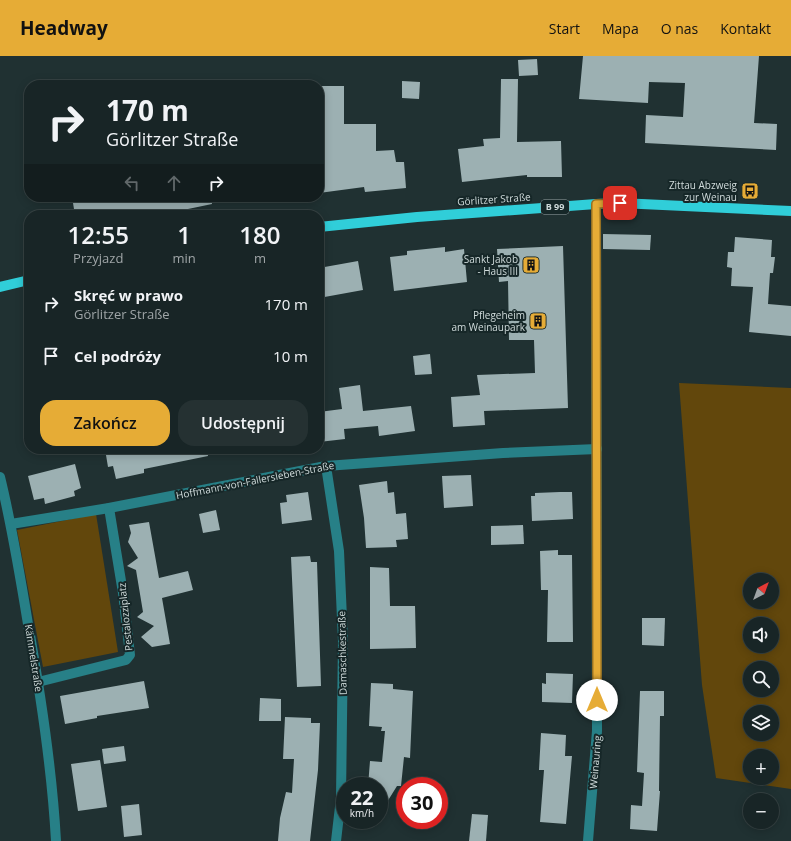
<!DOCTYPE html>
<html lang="pl">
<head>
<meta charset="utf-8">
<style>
	:root { --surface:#182526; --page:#253132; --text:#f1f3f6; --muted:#9fa5a7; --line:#364243; --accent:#e6ac36 }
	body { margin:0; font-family:"Open Sans",sans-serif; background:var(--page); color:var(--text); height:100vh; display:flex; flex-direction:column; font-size:15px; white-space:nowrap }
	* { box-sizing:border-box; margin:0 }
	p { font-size:13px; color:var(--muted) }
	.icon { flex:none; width:22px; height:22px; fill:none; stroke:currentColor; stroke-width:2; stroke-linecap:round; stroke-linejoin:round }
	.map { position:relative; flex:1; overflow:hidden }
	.drawer { position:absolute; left:24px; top:154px; width:300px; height:244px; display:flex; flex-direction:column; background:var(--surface); border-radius:16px; box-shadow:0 2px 10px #0003,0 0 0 1px var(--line) }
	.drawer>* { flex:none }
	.hud { position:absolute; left:24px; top:24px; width:300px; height:122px; border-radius:16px; box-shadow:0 2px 10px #0003,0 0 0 1px var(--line); background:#182526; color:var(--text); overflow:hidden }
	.needle { width:26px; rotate:41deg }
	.tools { position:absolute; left:743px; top:517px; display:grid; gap:8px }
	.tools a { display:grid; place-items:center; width:36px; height:36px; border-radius:50%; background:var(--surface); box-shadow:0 2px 10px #0003,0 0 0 1px var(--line); font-size:20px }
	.speed { position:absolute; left:336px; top:721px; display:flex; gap:8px; font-size:20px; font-weight:700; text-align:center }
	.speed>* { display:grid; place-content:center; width:52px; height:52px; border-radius:50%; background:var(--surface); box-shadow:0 2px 10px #0003,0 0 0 1px var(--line); line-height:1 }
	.speed small { font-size:10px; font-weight:400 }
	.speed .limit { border:6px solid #d22; background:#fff; color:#111 }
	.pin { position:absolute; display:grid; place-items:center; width:34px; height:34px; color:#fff; margin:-17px; border-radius:8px; box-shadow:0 2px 6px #0006 }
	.me { position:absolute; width:44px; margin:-22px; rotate:0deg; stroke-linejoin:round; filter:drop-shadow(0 0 3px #0008) }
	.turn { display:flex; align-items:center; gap:14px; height:84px; padding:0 16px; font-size:18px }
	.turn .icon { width:52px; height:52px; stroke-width:2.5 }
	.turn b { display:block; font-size:28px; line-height:34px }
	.lanes { display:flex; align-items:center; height:38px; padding:0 16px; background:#0003; justify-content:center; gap:20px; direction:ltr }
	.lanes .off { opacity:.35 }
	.eta { display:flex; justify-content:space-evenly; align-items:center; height:68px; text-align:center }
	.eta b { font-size:24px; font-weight:600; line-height:28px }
	.action { display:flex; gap:8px; margin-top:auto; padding:8px 16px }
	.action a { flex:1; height:46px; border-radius:16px; background:var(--accent); color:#111; font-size:16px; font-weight:600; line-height:46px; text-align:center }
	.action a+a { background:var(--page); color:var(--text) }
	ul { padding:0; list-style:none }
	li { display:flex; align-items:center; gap:12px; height:52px; padding:0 16px }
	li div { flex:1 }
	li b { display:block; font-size:15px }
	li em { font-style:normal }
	header { display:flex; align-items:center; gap:24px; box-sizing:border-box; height:56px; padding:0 20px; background:var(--accent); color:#111 }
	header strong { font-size:19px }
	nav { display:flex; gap:22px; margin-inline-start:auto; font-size:14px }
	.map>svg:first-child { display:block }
	.green { fill:#62470c; fill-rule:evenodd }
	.building { fill:#9cb0b2 }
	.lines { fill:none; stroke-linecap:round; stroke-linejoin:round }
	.minor { stroke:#278087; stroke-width:10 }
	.major { stroke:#30ced9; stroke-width:10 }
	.route-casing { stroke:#967023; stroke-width:10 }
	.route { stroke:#e6ac36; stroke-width:7 }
	.labels { text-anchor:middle; stroke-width:4; stroke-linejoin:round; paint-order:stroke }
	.shield { fill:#162728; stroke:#98a4a5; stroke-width:1 }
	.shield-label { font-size:9px; font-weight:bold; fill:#cfdada }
	.poi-label { font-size:10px; fill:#cfdada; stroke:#162728; text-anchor:end }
	.street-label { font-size:10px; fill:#cfdada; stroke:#162728 }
</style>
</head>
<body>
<header>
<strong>Headway</strong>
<nav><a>Start</a><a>Mapa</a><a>O nas</a><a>Kontakt</a></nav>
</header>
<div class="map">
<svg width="791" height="785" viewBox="0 0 791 785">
	<rect width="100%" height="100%" fill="#203132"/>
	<g class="green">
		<path d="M679,327L791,332V733L716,722L702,629ZM750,524H772V546H750ZM750,568H772V590H750ZM750,612H772V634H750ZM750,656H772V678H750ZM750,700H772V722H750Z"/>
		<polygon points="96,458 118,596 43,611 17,474"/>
	</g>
	<g class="building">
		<polygon points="583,0 759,0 754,67 777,68 776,94 645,87 646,59 683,61 685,27 649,26 648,47 579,43"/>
		<polygon points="537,3 538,19 519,20 518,4"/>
		<polygon points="501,23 518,23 517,86 561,85 562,121 527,121 527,119 462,126 458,93 484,90 483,83 500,82"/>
		<polygon points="402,25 420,26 419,43 402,42"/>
		<polygon points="319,30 344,30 344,68 376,68 376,95 394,94 396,106 404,106 406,132 365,136 364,131 319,137"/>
		<polygon points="72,141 211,141 212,148 159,159 75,159"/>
		<polygon points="603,178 651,179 650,194 603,193"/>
		<polygon points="735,181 772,184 771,201 775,201 773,217 770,217 768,248 791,250 791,280 749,276 753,231 731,230 732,212 727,211 728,196 734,196"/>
		<polygon points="563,190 568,352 484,355 485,369 453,371 451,341 480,339 477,319 535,317 534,284 509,284 508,225 499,226 497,193"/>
		<polygon points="445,191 445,196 464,193 467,226 394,235 390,201 407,199 407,195"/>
		<polygon points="358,205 363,234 319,242 319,212"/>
		<polygon points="430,298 432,318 415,319 413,300"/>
		<polygon points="360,329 363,355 411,350 415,375 379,380 378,370 344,373 345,383 319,386 319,356 342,353 339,332"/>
		<polygon points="105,393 207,393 208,400 144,413 144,417 116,423 113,410 108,411"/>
		<polygon points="75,408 81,432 74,435 75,440 45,448 44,442 34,444 28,420"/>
		<polygon points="471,419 473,450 444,452 442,420"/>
		<polygon points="387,425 388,437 394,436 396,458 406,457 408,483 396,484 397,491 366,492 364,462 359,429"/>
		<polygon points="308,436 312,464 282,468 280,447 287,446 286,439"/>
		<polygon points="560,436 572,436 573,463 532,465 531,440 535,440 535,437"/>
		<polygon points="216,454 220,474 203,477 199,458"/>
		<polygon points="149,466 159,522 188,515 193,534 162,542 170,588 152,591 141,581 154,570 137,561 143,556 136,514 127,510 138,502 128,486 131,477 129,469"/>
		<polygon points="523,469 524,488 491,489 491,470"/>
		<polygon points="558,494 558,499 572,499 573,586 547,586 548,534 541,534 540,495"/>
		<polygon points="310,500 311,506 317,506 321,630 297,631 291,501"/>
		<polygon points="370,511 389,512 390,550 415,550 416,592 370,593"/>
		<polygon points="642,562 665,562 664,590 642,589"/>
		<polygon points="546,617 573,618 572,647 542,646 542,627 546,628"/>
		<polygon points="144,625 149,652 97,660 97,662 65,668 60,640"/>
		<polygon points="371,627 393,628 393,633 413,635 410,702 404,701 401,730 397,730 379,759 379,730 368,730 370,705 382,706 385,675 381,675 382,671 369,670"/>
		<polygon points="640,635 664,635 664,660 660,660 659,735 660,735 657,775 630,773 631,749 642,750 644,717 637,716"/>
		<polygon points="260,642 281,643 281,665 259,665"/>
		<polygon points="285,661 311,662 311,667 320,667 318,714 310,785 278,785 280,762 286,736 292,737 294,703 283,703"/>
		<polygon points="541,677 566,679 565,700 572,700 566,768 540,766 544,714 539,714"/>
		<polygon points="124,690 126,705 104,708 102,693"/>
		<polygon points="100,704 107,751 78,755 71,708"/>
		<polygon points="139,748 142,779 124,781 121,750"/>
		<polygon points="472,758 488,759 486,785 469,785"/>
	</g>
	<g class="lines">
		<g class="minor">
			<polyline points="326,410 339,495 343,585 341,742 336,785"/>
			<path d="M0,421C12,470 20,519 28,568C41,640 52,712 56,785"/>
			<polyline points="11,468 109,452 326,410 503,397 597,393"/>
			<polyline points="38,626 126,604 130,599 123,537 109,452"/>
			<polyline points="588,785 597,675 596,148"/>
		</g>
		<g class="major">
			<polyline points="319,171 417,161 596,148 620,147 791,155"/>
			<polyline points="0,231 29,224"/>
		</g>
	</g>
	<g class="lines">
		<g class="route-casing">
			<polyline id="route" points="597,644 596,148 620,147"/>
		</g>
		<use href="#route" class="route"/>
	</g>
	<defs>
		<g id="bus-square" transform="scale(0.9)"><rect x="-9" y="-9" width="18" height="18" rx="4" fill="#e6ac36" stroke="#162728"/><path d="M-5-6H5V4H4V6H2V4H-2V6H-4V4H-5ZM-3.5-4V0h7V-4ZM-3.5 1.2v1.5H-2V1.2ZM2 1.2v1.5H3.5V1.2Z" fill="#111"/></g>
		<g id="building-square" transform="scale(0.9)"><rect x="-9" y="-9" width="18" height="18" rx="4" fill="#e6ac36" stroke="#162728"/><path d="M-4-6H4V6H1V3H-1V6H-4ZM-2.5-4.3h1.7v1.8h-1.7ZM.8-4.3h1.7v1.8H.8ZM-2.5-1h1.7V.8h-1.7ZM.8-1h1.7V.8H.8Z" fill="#111"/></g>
	</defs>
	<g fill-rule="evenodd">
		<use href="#bus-square" x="750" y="135"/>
		<use href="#building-square" x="531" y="209"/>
		<use href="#building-square" x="538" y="265"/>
	</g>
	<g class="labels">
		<rect class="shield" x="541" y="144" width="28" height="14" rx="3"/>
		<g class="shield-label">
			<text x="555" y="154">B 99</text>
		</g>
		<g class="poi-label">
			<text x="737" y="133">Zittau Abzweig<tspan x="737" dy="12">zur Weinau</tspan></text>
			<text x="518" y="207">Sankt Jakob<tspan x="518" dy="12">- Haus III</tspan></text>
			<text x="525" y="263">Pflegeheim<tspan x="525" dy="12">am Weinaupark</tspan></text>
		</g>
		<g class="street-label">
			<text transform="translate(494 143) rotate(-4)" y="4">Görlitzer Straße</text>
			<text transform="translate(255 424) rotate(-11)" y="4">Hoffmann-von-Fallersleben-Straße</text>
			<text transform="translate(125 561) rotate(-96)" y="4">Pestalozziplatz</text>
			<text transform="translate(342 597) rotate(-91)" y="4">Damaschkestraße</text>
			<text transform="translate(34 602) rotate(81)" y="4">Kämmelstraße</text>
			<text transform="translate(595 706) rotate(-85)" y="4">Weinauring</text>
		</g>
	</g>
</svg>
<div class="tools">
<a><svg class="needle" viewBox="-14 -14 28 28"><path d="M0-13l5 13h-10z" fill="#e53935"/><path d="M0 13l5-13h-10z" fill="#9fa5a7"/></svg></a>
<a><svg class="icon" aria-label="sound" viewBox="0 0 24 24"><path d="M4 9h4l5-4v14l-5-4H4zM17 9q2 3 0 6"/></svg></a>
<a><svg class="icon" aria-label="search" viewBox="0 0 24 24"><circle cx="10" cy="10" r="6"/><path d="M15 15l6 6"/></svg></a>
<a><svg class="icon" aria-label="layers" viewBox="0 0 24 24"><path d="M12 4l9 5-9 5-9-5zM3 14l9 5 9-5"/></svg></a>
<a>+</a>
<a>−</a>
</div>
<div class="speed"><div>22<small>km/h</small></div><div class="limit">30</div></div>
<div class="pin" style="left:620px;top:147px;background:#d93025"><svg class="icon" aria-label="arrive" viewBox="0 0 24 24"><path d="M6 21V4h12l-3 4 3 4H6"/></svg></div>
<svg class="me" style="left:597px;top:644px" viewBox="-20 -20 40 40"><circle r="19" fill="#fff"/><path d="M0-13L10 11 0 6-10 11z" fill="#e6ac36"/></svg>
<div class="hud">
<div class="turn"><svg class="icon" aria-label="right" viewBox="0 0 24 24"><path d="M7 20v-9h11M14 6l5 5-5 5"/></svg><div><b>170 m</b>Görlitzer Straße</div></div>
<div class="lanes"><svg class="icon off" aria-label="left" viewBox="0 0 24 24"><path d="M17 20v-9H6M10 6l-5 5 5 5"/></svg><svg class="icon off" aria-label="ahead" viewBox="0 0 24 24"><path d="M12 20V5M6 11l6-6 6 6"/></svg><svg class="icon" aria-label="right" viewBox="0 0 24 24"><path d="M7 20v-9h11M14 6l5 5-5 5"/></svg></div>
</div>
<section class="drawer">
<div class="eta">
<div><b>12:55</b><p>Przyjazd</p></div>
<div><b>1</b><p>min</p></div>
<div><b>180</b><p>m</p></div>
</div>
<ul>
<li><svg class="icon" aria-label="right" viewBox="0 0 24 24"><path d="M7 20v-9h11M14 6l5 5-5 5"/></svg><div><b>Skręć w prawo</b><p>Görlitzer Straße</p></div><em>170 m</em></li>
<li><svg class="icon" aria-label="arrive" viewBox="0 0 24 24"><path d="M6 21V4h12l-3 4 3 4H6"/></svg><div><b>Cel podróży</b></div><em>10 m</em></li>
</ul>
<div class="action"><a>Zakończ</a><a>Udostępnij</a></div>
</section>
</div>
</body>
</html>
